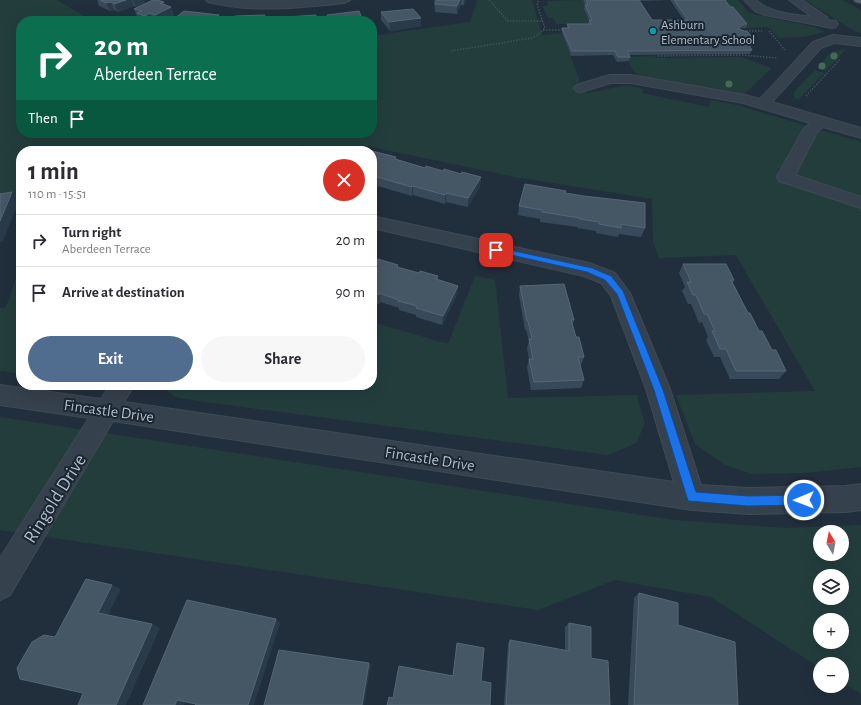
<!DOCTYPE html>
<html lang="en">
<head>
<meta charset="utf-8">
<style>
	:root { --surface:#fff; --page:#f7f7f7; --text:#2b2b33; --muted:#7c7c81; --line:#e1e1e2; --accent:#506d8f }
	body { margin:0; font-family:"Alegreya Sans",sans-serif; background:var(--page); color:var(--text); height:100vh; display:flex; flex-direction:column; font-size:15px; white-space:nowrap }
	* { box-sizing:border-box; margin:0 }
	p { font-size:13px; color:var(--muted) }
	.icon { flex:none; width:22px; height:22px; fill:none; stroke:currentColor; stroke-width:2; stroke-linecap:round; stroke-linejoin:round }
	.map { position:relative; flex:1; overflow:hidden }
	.drawer { position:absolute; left:16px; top:146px; width:361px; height:244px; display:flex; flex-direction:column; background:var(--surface); border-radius:16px; box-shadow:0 4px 16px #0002 }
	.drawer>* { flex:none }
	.banner { position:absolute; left:16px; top:16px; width:361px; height:122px; border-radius:16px; box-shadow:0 4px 16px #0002; background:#0b6e4f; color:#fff; overflow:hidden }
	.needle { width:26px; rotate:350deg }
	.controls { position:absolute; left:813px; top:525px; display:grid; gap:8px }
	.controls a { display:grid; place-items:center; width:36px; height:36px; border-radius:50%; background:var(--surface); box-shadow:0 4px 16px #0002; font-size:20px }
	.pin { position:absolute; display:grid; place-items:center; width:34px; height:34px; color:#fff; margin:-17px; border-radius:8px; box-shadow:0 2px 6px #0006 }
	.me { position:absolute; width:44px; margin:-22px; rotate:269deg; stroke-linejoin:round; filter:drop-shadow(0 0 3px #0008) }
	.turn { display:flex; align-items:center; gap:14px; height:84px; padding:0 12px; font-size:18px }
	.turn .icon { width:52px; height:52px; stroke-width:2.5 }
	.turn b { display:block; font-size:28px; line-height:34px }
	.then { display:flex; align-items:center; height:38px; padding:0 12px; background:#0003; gap:8px; font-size:15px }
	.round { display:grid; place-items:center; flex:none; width:42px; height:42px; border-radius:21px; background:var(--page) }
	.headline { display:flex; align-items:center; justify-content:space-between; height:68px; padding:0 12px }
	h1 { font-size:24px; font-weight:600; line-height:30px }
	.primary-button { display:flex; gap:8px; margin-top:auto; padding:8px 12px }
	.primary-button a { flex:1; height:46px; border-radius:24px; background:var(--accent); color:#fff; font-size:16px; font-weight:600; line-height:46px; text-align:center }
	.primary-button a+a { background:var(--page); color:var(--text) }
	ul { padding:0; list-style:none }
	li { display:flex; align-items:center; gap:12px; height:52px; padding:0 12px; border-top:1px solid var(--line) }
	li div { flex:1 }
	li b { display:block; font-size:15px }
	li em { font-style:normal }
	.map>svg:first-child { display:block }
	.green { fill:#233d3d; fill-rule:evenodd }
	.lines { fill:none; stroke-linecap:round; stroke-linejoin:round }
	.minor-casing { stroke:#3e4a55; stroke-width:2 }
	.major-casing { stroke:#3e4a55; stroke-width:2 }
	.path { stroke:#3b5555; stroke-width:1.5; stroke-dasharray:1.5 1.5; stroke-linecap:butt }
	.minor { fill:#35414c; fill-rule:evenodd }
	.major { fill:#52606d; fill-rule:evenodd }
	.tree { fill:#466a56 }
	.wall { fill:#384a59; fill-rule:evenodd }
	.shaded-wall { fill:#293a49 }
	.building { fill:#455665; stroke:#566675 }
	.route { fill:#1a73e8; stroke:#114b97 }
	.culture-dot { fill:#0f9aa8; stroke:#1a2631; stroke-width:1.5 }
	.labels { text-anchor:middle; stroke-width:4; stroke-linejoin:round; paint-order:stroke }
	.far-poi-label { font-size:13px; fill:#b0bcc8; stroke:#1a2631; text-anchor:start }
	.street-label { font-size:16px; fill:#b0bcc8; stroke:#1a2631 }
	.near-street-label { font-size:19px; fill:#b0bcc8; stroke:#1a2631 }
</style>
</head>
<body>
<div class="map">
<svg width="861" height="705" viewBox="0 0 861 705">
	<rect width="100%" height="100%" fill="#212f3c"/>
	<g class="green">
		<polygon points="0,0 57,0 87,18 96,21 21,21 21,133 372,133 372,36 470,22 477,2 476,0 532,0 542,35 562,33 580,82 573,84 588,93 627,85 643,89 642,93 709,107 711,100 737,105 861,142 861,467 805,473 752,474 725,465 695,444 676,395 815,391 736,255 659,258 653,241 652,199 515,177 362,145 356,151 307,151 304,145 276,151 21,151 21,196 0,199"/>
		<polygon points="583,0 587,9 591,24 571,28 569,24 556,24 553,18 548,18 543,6 548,6 547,1"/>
		<polygon points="719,0 738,0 749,13 814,27 825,32 804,37 778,38 768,27 746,28"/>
		<polygon points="805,0 842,0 861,10 861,33 856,32"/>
		<polygon points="846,49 826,71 817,68 831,52"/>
		<polygon points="655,56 657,58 741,57 772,68 742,96 639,75 634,72 626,57"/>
		<polygon points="815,70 824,73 798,100 794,97 794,92"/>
		<polygon points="21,264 21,374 0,371 0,308 6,307"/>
		<polygon points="475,276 495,280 508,398 637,395 645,424 636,443 608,455 198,401 175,397 162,385 372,385 372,322 448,344"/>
		<path d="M0,417L674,520L785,528L861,525V694L842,682V664H820V668L711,597L615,580L538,610L0,530ZM820,532H842V554H820ZM820,576H842V598H820ZM820,620H842V642H820Z"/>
	</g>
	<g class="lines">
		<g class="minor-casing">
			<g id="minor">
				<path d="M206,0H350L344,3C300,8 251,13 208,2Z"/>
				<path d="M744,0H756C771,14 793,14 812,17L789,0H802L827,17L828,20L836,21L838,24L836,27L832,28L765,15L755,11Z"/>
				<polygon points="833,35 861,38 861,46 834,43 821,48 772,102 861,128 861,138 823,127 817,132 795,175 861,197 861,208 779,181 777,177 803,130 810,123 743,103 631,83 611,83 581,92 576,91 574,88 576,85 610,75 631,75 745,95 760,99 813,42"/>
				<polygon points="372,216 589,263 615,273 630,293 670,389 701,485 749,488 846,486 861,484 861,510 846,512 749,514 692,510 113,421 10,595 0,600 0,558 89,418 0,405 0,385 101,399 110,385 134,385 124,402 674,482 646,389 611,296 601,283 584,276 372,228"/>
			</g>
		</g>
		<g class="major-casing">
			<polygon id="major" points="854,0 861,0 861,3 856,2"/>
		</g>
		<g class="path">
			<polyline points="489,0 508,21 543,21"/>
			<polyline points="543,30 565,30"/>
			<polyline points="743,31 762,31"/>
			<polyline points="769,31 785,50"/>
			<polyline points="451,51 532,38 538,35 545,28 537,5 539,0"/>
			<polyline points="658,56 742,55 777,58"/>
			<polyline points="806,96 840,59"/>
		</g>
		<use href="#minor" class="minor"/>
		<use href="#major" class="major"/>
	</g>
	<g class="tree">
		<circle cx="834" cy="56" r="3.5"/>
		<circle cx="822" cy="66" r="3.5"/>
		<circle cx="729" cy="84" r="3.5"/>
	</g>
	<g class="wall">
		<polygon points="97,0 144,0 145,3 164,2 165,5 171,7 174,15 162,21 140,21 139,17 137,17 134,9 137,7 134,6 118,12 114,10 110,11 99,6"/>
		<polygon points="434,0 466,0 464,5 461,5 457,14 435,12"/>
		<path d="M583,0H725L730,7L747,24L746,28H742L740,30L753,45L750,47L752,50L750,54L629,55L630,57L629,61L617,62L613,55L571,56L562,33V28H567V24H588L589,20L584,9L585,5ZM670,0L684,20H652L640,1Z"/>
		<polygon points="381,12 421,18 421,26 390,31 381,20"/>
		<polygon points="372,151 396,157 396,159 425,168 481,177 480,186 468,207 446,202 445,204 413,195 412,196 378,186 377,187 372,186"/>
		<polygon points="565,193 645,228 641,237 619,234 618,237 596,233 596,231 577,228 578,227 540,222 540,219 518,215 519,206"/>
		<polygon points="372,260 398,265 398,268 419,273 438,276 438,280 458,286 457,294 442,325 416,317 416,315 399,310 399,308 380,302 379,304 372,302"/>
		<polygon points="683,264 734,280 733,283 748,313 759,331 786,371 779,379 730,379 720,357 714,357 706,340 708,337 702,322 699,323 691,304 688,304 682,291 685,287 679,273"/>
		<polygon points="520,286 574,320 573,325 576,337 584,357 581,365 580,365 584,380 581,388 531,390 527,367 529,359 527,348 529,341 526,330 525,330 519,295"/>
		<polygon points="639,593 678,625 738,705 628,705 634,598"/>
		<polygon points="569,623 591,658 610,705 504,705 508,643 510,640 565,650 565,627"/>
	</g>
	<g class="shaded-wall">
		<polygon points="126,0 132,0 134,6 118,12 114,4"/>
		<polygon points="133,0 144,0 146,4 136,7"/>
		<polygon points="460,0 461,0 461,5 457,14 457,6"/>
		<polygon points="464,0 466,0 464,5"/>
		<polygon points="111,2 114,10 110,11 106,3"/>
		<polygon points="164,2 166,9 171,7 174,15 162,21 158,21 155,15 160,3"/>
		<polygon points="150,13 153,21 147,21 145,16"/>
		<polygon points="219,15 221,21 211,21"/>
		<polygon points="265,15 266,21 262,21"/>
		<polygon points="421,18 421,26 390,31 389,22"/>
		<polygon points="744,24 742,28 736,33 738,29"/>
		<polygon points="755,41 753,45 749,48 751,44"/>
		<polygon points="377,177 378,186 377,187 376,178"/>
		<polygon points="481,177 480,186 468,207 468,198"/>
		<polygon points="413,186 413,195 412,196 412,187"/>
		<polygon points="12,192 19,201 3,241 0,242 0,221"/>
		<polygon points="446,193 446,202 445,204 445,195"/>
		<polygon points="458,286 457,294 442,325 443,316"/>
		<polygon points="379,293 380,302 379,304 378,295"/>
		<polygon points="112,585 121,589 107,617 98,613"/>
		<polygon points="276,619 280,623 254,705 248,705"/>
		<polygon points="152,624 160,628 126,705 116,705"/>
		<polygon points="369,663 371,665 364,705 362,705"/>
		<polygon points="177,700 185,702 184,705 175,705"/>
	</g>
	<g class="building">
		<polygon points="100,0 126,0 114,4 111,2 106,3"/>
		<polygon points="153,0 157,0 164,2 160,3 171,7 155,15 150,13 145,16 137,13 142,11 134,9"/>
		<polygon points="437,0 460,0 457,6 435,4"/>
		<polygon points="586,0 639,0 652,20 688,20 674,0 725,0 730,7 733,7 747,24 744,24 738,29 748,32 755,41 751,44 748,44 752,50 627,51 630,57 618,57 615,51 572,51 562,28 569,28 567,24 591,24 589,20 592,20 585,5 588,5"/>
		<polygon points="413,9 421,18 389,22 381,12"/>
		<polygon points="184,11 219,15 211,21 171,21"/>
		<polygon points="359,11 363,21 329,21 327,15"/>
		<polygon points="265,15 262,21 232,21 235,16"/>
		<polygon points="316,15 316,21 286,21 286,17"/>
		<polygon points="295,147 297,151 278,151"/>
		<polygon points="362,149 372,151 360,151"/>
		<polygon points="372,151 396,157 395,159 425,168 426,166 443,171 444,169 461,174 462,172 481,177 468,198 446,193 445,195 413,186 412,187 377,177 376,178 372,177"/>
		<polygon points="525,184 566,191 565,193 584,196 645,203 645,228 621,224 621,228 599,224 599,222 580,219 580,218 542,212 542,210 519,206"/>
		<polygon points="12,192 0,221 0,194"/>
		<polygon points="378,259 398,265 397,267 419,273 420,271 438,276 436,279 458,286 443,316 416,308 417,306 398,301 399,300 379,293 378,295 372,294 372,260 376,262"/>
		<polygon points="683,264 726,264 734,280 731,280 748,313 750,313 759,331 762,331 772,350 776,350 786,371 736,371 726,349 720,349 712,331 715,331 707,314 704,314 696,295 693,295 687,282 691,282"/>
		<polygon points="564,284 574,320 571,320 576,337 579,337 584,357 578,357 584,380 534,382 529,359 533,359 529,339 532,339 528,321 527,321 520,286"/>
		<polygon points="86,579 112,585 98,613 152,624 116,705 78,705 83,693 20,679 17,668 32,642 44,635 55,637"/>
		<polygon points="639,593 678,603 678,625 735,642 738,705 634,705"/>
		<polygon points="187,600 276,619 248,705 195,705 196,704 177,700 175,705 143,705"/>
		<polygon points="569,623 591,627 591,658 608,661 610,705 506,705 510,640 569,651"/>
		<polygon points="457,643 484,648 481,681 491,683 490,705 387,705 389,697 393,698 399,666 453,676"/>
		<polygon points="279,650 369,663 362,705 264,705"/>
	</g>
	<polygon class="route" points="496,247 592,268 611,276 623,291 663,390 696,492 748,496 804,495 808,496 809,500 808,504 804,505 748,506 688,501 654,390 617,294 605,280 587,272 493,251 493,248"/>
	<circle class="culture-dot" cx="653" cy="31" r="4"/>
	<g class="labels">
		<g class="far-poi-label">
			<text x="661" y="29">Ashburn<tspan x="661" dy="15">Elementary School</tspan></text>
		</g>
		<g class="street-label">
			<text transform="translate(109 410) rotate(8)" y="6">Fincastle Drive</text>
			<text transform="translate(430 458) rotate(9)" y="6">Fincastle Drive</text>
		</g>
		<g class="near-street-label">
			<text transform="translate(54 498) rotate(-58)" y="7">Ringold Drive</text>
		</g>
	</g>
</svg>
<div class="controls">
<a><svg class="needle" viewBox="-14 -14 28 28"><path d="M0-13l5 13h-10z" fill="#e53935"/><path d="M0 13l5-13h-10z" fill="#7c7c81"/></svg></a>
<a><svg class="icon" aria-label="layers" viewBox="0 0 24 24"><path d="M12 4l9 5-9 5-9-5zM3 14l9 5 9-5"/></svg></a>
<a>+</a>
<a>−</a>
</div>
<div class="pin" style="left:496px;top:250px;background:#d93025"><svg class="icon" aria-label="arrive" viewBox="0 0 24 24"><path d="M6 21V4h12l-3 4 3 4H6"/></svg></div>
<svg class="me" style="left:804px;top:500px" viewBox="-20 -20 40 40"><circle r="17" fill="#1a73e8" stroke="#fff" stroke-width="3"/><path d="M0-11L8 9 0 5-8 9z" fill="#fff"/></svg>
<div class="banner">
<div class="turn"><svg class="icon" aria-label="right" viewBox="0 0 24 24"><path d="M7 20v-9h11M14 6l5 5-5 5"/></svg><div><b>20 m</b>Aberdeen Terrace</div></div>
<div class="then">Then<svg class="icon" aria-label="arrive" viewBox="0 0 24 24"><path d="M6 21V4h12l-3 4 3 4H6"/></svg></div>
</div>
<section class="drawer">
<div class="headline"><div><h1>1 min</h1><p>110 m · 15:51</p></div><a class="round" style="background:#d93025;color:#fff"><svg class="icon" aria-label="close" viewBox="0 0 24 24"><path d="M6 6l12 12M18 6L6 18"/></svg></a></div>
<ul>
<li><svg class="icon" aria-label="right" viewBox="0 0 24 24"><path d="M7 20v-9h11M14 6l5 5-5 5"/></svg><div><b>Turn right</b><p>Aberdeen Terrace</p></div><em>20 m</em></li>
<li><svg class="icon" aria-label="arrive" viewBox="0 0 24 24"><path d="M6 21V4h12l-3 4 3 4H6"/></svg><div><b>Arrive at destination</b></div><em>90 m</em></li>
</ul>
<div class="primary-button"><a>Exit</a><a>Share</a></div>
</section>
</div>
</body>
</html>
